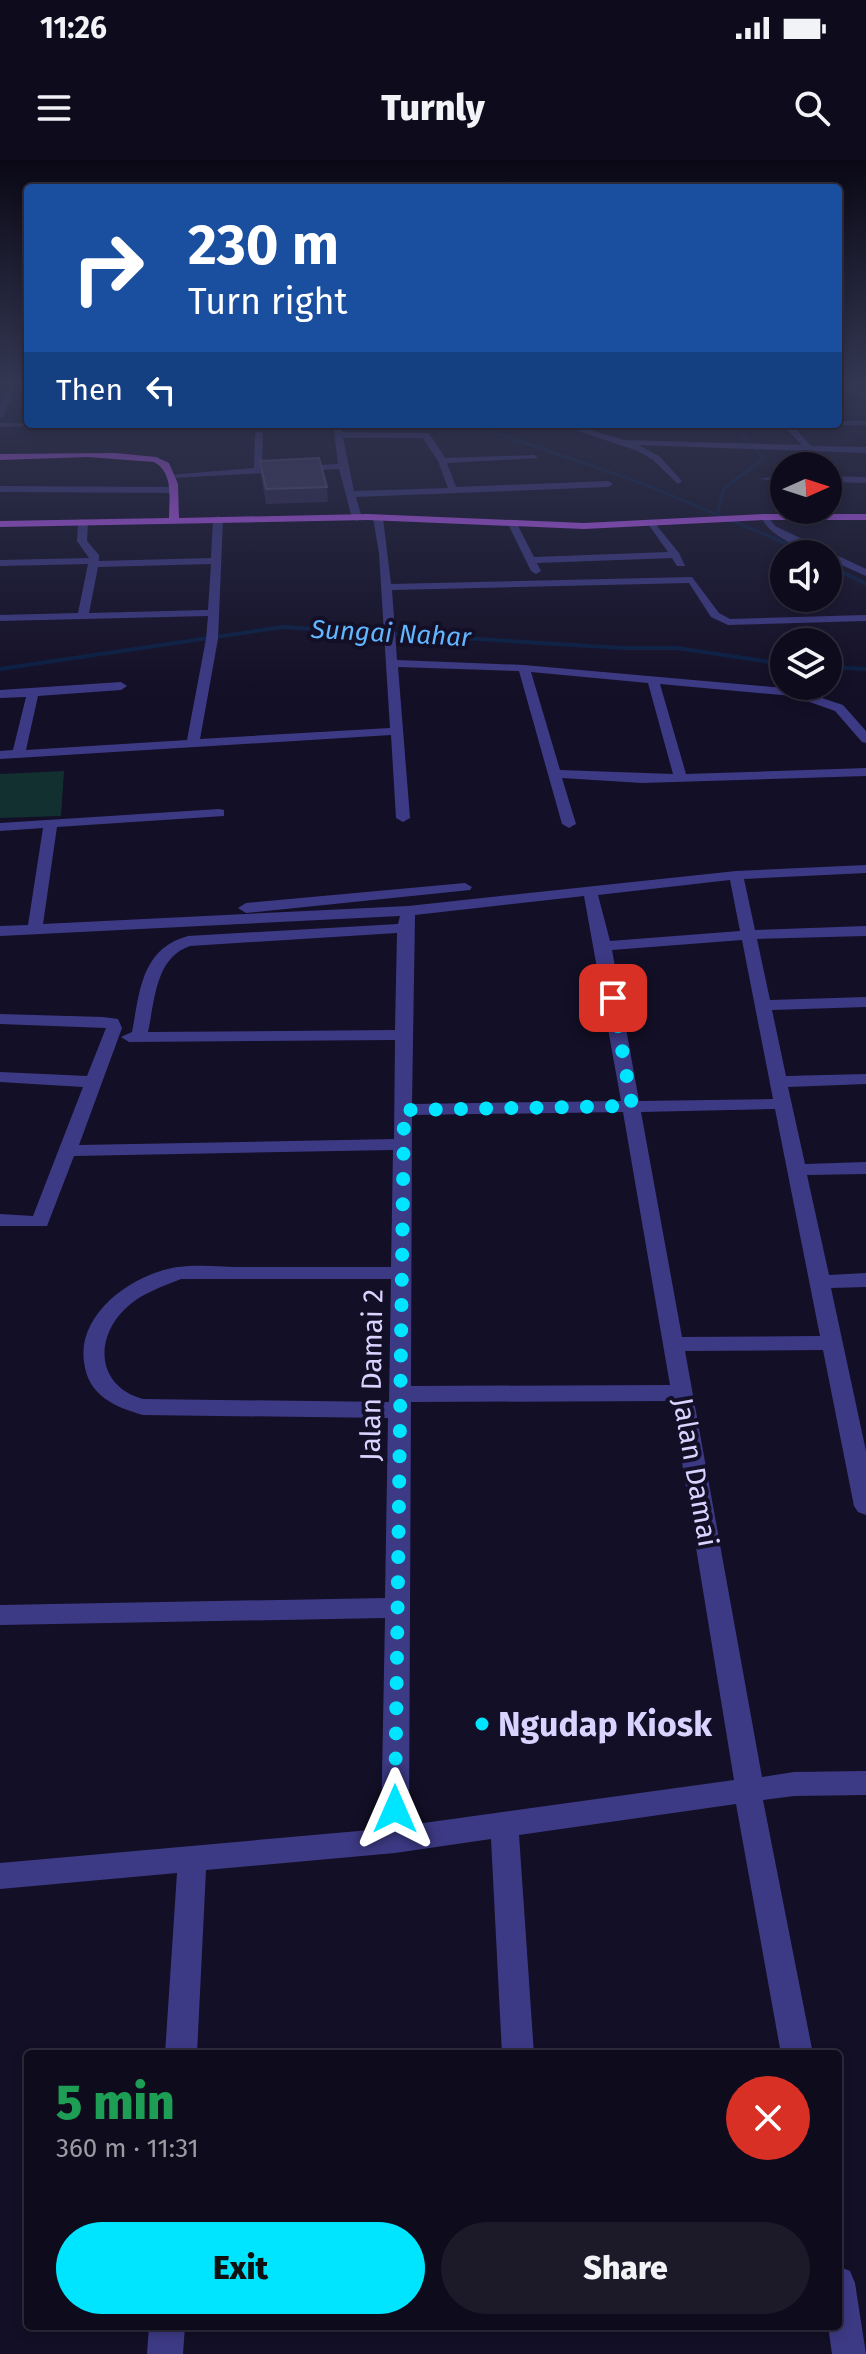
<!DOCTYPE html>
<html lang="en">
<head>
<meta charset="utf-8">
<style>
	:root { --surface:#0e0b1c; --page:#1c1929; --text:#f1f3f6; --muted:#9b9ba3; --line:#2e2b3b; --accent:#00e5ff }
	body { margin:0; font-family:"Fira Sans",sans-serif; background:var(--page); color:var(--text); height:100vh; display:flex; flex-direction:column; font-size:30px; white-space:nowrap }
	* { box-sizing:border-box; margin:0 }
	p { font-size:26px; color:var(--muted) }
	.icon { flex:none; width:44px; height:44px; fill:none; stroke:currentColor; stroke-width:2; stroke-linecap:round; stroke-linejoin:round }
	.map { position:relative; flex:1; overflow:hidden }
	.details { position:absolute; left:24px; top:1890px; width:818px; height:280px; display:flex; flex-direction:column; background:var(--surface); border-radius:8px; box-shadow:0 4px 12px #0003,0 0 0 2px var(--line) }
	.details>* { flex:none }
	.guide { position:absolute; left:24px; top:24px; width:818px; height:244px; border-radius:8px; box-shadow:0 4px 12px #0003,0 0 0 2px var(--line); background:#1a4fa0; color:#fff; overflow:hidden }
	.needle { width:52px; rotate:87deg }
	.fabs { position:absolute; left:770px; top:292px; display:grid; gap:16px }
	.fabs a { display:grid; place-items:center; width:72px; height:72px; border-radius:50%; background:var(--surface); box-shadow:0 4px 12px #0003,0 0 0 2px var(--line); font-size:40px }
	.pin { position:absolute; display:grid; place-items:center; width:68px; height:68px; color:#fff; margin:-34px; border-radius:16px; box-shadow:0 4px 12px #0006 }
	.me { position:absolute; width:88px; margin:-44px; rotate:0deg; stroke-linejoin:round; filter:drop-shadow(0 0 6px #0008) }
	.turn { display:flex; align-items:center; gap:28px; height:168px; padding:0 32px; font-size:36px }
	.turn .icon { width:104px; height:104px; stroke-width:2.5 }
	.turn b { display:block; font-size:56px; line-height:68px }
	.then { display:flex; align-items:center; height:76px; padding:0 32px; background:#0003; gap:16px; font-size:30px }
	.round { display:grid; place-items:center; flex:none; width:84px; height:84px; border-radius:42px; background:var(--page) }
	.head { display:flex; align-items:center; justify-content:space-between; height:136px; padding:0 32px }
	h1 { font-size:48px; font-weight:800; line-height:60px; color:#1e9e55 }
	.primary-button { display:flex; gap:16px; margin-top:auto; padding:16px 32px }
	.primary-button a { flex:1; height:92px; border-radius:48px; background:var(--accent); color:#111; font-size:32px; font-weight:800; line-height:92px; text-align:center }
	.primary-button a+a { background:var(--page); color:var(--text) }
	.status { display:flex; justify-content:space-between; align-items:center; height:56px; padding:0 40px; background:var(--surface); direction:ltr }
	.status svg { height:22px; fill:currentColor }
	header { display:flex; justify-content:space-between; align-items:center; height:104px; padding:0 32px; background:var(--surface); font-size:36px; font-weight:800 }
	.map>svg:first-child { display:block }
	.green { fill:#12302f }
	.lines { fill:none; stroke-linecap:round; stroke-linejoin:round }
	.stream-far1 { stroke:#0a1f44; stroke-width:3 }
	.stream { stroke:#0a1f44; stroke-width:4 }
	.minor { fill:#3d3a85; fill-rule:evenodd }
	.major { fill:#c25bff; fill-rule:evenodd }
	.wall { fill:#312854 }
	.building { fill:#433a66; stroke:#5a527e; stroke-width:2 }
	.route { stroke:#00e5ff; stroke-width:14; stroke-dasharray:0 25.2 }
	.poi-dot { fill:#00e5ff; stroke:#130f26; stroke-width:3 }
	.labels { text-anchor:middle; stroke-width:8; stroke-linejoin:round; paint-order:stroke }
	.far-water-label { font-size:26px; font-style:italic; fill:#62b6ff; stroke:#130f26 }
	.street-label { font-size:28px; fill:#d9d4ff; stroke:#130f26 }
	.near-poi-label { font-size:34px; font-weight:bold; fill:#d9d4ff; stroke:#130f26; text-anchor:start }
</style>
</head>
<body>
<div class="status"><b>11:26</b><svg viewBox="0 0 49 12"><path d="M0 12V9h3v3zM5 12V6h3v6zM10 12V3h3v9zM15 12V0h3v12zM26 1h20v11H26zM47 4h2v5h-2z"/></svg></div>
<header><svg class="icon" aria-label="menu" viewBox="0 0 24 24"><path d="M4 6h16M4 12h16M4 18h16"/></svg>Turnly<svg class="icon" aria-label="search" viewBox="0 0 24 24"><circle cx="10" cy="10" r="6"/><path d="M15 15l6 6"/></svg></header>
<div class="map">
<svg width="866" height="2194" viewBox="0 0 866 2194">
	<rect width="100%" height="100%" fill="#130f26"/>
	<polygon class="green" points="64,611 61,656 0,658 0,614"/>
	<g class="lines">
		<g class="stream-far1">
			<polyline points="471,264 641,323 783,382"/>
			<polyline points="718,352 724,328 764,299 733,264"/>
		</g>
		<g class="stream">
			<polyline points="778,380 807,394"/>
			<polyline points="828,405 866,424"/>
			<polyline points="828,507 866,509"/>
			<polyline points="0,509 283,467 623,488 677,488 784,504"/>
		</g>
		<g class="minor">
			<polygon points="8,224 16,224 4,256 0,258 0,245"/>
			<polygon points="841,224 850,224 866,234 866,239"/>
			<polygon points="838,261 866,261 866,265 835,265"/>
			<polygon points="0,263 78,264 0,267"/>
			<path d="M333,264H341L342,272L429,273L445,298L534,295L538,298L447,303L456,327L608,321L613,324L608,327L356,337L362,358L357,361L352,358L339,309L172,318L168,315L254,308L255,273L259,271L263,273L262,308L338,304ZM343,278H423L438,301L448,328L354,331Z"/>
			<polygon points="557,264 570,264 624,280 802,285 782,264 791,264 811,286 866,287 866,293 638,285 659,296 682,321 678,324 653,300 638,291"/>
			<polygon points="784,315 784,321 759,319"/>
			<polygon points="828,316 866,317 866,323 828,322"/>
			<polygon points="0,326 172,327 177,330 172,333 0,332"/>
			<path d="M378,355L383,358L391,424L692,417L719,453L730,459L866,455V461L728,465L711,457L689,423L392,430L397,500L524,505L795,529L843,545L866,571V583L862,582L835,551L793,536L660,524L686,614L866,608V616L642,623L562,618L576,664L569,668L562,664L519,511L398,507L410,658L403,662L396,658L391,575L0,599V591L13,590L26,537L0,538V530L121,522L127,526L121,530L38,536L26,590L187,580L206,479L208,456L0,461V455L78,453L88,404L0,406V400L89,398L77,381L78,362L83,359L88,362L87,381L99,395V401L211,398L213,359L218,356L223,359L218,479L200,579L390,568L379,393L373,358ZM211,404L208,450L89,453L98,407ZM531,512L648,523L673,614L560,610Z"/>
			<path d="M761,355H767L775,366L866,409V416L828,399V394C808,394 765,375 761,355Z"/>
			<polygon points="653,361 679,393 685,406 677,406 672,398 537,403 541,411 536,414 531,411 508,364 516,362 534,397 668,392 648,364"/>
			<path d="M219,649L224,650V656L57,667L43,764L408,746L736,711L866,705V713L744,719L755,770L866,766V776L757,779L770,840L866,837V847L772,850L786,916L866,914V924L788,927L805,1004L866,1002V1014L807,1015L829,1115L866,1113V1127L831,1128L866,1291V1355L858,1352L854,1346L823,1190L685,1191L762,1617L794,1612L866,1611V1635L794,1636L763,1640L813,1894H781L736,1644L519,1675L534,1894H502L491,1679L395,1693L206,1710L197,1894H165L177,1713L0,1729V1703L381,1669L385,1458L0,1465V1445L385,1438L388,1258L143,1255C115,1247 88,1236 84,1202C77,1152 135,1113 178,1107C199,1104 223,1107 245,1107C294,1107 342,1107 391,1107L393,990L74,996L47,1066H0V1054L33,1056L83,927L0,922V912L87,916L106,868L0,864V854L103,857L118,859L122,868L79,985L394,979L395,880L129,882L121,877L132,872C140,831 141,789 188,776L398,764L400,756L0,776V766L28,765L43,668L0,671V663ZM730,720L740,771L610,781L598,735ZM584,736L621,941L412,944L415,755ZM397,773L395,870L148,872C155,840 155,798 190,786ZM742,780L773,939L639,941L612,790ZM775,949L820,1176L682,1177L641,952ZM623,952L670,1225L411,1226L412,955ZM181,1119H391L389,1242L143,1239C98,1227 93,1180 125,1149C140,1134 161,1127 181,1119ZM672,1241L734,1620L409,1665L411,1242Z"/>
			<polygon points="465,723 472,727 470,730 246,753 238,748 246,743"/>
			<polygon points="838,2106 850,2111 855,2123 866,2194 832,2194 828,2166 838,2166"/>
			<polygon points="149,2166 185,2166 183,2194 147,2194"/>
		</g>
		<path class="major" d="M115,293L156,297L169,303L178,324L179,358L368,354L584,363L764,354H866V360H764L584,369L368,360L0,367V361L169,358C169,338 174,313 154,302L88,297L0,300V294Z"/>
	</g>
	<polygon class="wall" points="260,301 327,327 328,342 266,344 261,316"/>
	<polygon class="building" points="319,298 327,327 266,329 260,301"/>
	<linearGradient id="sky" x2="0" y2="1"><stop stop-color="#0a0815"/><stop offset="0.42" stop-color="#333752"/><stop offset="1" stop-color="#333752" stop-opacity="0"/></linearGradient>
	<rect width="866" height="531" fill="url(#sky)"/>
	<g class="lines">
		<polyline class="route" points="395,1649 404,950 632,946 613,838"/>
	</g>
	<circle class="poi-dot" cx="482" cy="1564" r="8"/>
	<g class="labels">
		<g class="far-water-label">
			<text transform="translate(391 473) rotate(3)" y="9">Sungai Nahar</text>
		</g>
		<g class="street-label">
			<text transform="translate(371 1215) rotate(-89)" y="10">Jalan Damai 2</text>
			<text transform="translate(696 1312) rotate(80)" y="10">Jalan Damai</text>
		</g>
		<g class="near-poi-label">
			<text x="498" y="1576">Ngudap Kiosk</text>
		</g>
	</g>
</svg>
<div class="fabs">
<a><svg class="needle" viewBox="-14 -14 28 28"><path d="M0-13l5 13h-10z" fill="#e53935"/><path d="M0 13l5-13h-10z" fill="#9b9ba3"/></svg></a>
<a><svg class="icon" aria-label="sound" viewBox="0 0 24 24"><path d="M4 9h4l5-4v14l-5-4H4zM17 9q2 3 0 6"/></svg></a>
<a><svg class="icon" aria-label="layers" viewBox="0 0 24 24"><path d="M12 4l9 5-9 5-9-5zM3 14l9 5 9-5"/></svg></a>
</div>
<div class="pin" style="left:613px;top:838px;background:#d93025"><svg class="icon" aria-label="arrive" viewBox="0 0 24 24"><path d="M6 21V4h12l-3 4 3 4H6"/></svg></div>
<svg class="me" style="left:395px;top:1649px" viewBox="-20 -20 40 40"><path d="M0-17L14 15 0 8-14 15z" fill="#00e5ff" stroke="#fff" stroke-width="4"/></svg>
<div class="guide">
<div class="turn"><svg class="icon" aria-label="right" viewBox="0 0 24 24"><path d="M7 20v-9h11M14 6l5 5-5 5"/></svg><div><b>230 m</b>Turn right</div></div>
<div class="then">Then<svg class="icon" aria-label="left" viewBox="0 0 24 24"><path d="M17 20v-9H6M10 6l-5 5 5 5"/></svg></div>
</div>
<section class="details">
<div class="head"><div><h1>5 min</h1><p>360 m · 11:31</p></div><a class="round" style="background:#d93025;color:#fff"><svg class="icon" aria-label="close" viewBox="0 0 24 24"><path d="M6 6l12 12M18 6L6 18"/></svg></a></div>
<div class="primary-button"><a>Exit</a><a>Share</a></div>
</section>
</div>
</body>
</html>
